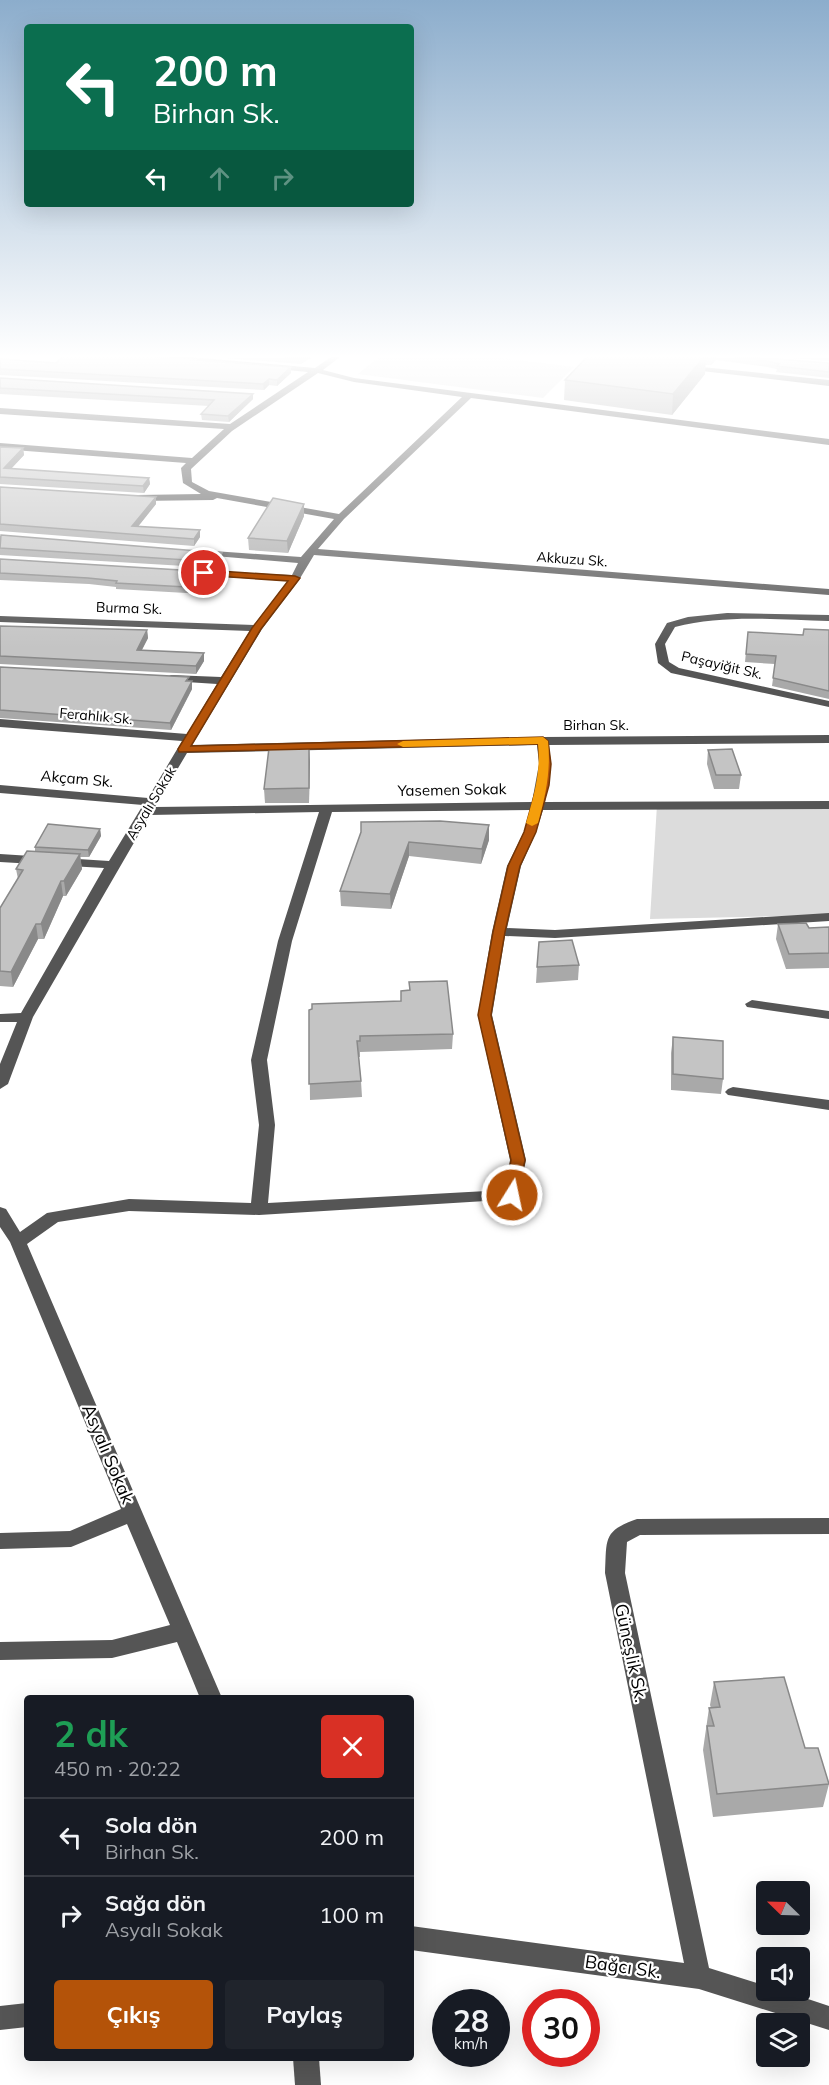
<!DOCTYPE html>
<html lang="tr">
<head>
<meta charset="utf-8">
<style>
	:root { --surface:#171b24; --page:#20242c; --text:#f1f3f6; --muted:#9ea1a6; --line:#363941; --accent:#b45309 }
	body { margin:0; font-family:Mulish,sans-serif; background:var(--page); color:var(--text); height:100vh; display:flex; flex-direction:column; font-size:22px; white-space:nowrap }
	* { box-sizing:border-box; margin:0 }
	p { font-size:20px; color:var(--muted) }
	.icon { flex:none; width:33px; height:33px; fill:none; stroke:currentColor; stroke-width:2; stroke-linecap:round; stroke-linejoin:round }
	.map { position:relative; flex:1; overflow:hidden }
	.sheet { position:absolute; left:24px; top:1695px; width:390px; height:366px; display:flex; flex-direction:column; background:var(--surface); border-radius:6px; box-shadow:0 6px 24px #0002 }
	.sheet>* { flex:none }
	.top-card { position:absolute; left:24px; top:24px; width:390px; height:183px; border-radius:6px; box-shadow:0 6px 24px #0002; background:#0b6e4f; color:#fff; overflow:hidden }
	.needle { width:39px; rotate:293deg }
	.tools { position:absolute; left:756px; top:1881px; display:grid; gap:12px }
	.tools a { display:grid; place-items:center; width:54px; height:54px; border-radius:6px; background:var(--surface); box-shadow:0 6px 24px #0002; font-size:30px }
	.speed { position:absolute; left:432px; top:1989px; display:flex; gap:12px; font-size:30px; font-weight:700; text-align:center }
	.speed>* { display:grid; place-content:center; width:78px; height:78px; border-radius:50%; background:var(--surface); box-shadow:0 6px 24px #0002; line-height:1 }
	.speed small { font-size:15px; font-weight:400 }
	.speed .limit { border:9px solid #d22; background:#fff; color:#111 }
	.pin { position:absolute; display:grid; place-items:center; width:51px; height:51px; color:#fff; margin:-26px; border:3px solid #fff; border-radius:50%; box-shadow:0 2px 6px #0007 }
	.me { position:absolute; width:66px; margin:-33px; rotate:10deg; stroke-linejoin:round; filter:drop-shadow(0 0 4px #0008) }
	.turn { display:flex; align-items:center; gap:21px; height:126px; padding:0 30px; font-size:27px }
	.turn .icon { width:78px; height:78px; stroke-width:2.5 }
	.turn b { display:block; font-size:42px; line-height:51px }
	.lanes { display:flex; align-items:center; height:57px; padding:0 30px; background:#0003; justify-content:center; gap:30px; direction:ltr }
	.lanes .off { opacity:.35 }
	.round { display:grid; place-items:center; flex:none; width:63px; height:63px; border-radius:6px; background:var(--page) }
	.summary { display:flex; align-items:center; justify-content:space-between; height:102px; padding:0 30px }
	h1 { font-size:36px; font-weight:700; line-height:45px; color:#1e9e55 }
	.action { display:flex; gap:12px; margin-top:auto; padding:12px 30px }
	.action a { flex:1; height:69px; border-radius:6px; background:var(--accent); color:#fff; font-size:24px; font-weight:700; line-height:69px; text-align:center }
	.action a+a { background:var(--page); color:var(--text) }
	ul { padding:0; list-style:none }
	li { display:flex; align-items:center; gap:18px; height:78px; padding:0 30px; border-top:2px solid var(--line) }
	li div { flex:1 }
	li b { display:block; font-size:22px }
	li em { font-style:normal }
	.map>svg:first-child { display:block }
	.green { fill:#dcdcdc }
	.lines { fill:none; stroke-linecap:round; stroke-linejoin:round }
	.minor { fill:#555; fill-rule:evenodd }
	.wall { fill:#a9a9a9 }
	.shaded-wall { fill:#898989 }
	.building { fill:#c4c4c4; stroke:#898989; stroke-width:1.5 }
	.route { fill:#b45309; stroke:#753606; stroke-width:1.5 }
	.slow { fill:#f59e0b }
	.labels { text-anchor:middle; stroke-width:4.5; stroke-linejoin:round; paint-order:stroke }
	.far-street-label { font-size:14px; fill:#000; stroke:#fff }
	.street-label { font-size:15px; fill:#000; stroke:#fff }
	.near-street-label { font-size:18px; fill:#000; stroke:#fff }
</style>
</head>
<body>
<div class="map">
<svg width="829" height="2085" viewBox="0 0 829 2085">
	<rect width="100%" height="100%" fill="#fff"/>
	<g class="green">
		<polygon points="379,357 494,357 574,367 543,398 358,374"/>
		<polygon points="657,805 829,805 829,915 650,919"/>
	</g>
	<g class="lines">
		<g class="minor">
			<path d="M165,357H191L315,368L331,357H340L323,370L354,378L829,439V445L471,398L344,519L318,549L829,589V595L314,555L299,580L262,629L192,745L543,737L829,735V743L549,745L551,764L545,802L829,801V809L543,810L536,832L521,866L507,928L555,930L829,913V921L555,938L505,936L492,1015L526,1160L518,1199L259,1215L129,1211L58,1222L27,1244L222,1698H200L177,1642L112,1658L0,1660V1642L112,1640L170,1625L127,1524L71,1547L0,1549V1533L70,1531L121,1509L10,1242L0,1227V1207L6,1209L20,1232L47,1213L129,1199L251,1203L259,1125L251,1060L278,941L319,812L150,815L33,1017L8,1084L0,1089V1064L17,1022H0V1014L21,1013L104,868L0,862V854L109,861L143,805L0,793V785L148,798L182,741L0,727V719L187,734L217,684L171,681L165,678L171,675L221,677L250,631L0,622V616L254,625L288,581L193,575L188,572L189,570L292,575L298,563L203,555L199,554V550L301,557L334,519L217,498L213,500L138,501L133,498L138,495L201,494L183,483L181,468L186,463L0,449V443L192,458L224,429L0,414V408L230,424L308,372L169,359ZM318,373L354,382L462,397L339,514L209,491L192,482L191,469L232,431ZM537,745L539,764L532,802L155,807L187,753ZM530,810L524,832L507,866L492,932L478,1015L510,1160L505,1190L268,1203L275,1125L267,1060L292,941L332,812Z"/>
			<polygon points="682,365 829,380 829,386 685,369 681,367"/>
			<path d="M727,613L829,615V621C778,620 725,614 675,627L665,644L669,662L679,668L829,701V707L671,673L658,663L655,644L667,623L688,617Z"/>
			<polygon points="752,1000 829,1011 829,1019 747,1007 745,1004"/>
			<polygon points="733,1087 829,1100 829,1110 728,1095 725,1092 728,1089"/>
			<path d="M829,1518V1534L640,1535L627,1542L625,1573L709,1968L766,1986V1990H781L829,2006V2030L699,1989L411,1950V1926L684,1963L605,1573C607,1540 602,1531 637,1519Z"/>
			<polygon points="27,2003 27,2027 0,2030 0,2006"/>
			<polygon points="293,2058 319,2058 321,2085 295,2085"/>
		</g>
	</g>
	<g class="wall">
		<polygon points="212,357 312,357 301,364"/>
		<polygon points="587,357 734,357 829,363 829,378 776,372 777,369 767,367 716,360 711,365 705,365 705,374 672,415 564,400 565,380"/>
		<polygon points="778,357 829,357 829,361"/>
		<polygon points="0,359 56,363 291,367 291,373 277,386 269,385 264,390 0,375"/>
		<polygon points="0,378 253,394 253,399 229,422 202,420 201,414 209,406 0,394"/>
		<polygon points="0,447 23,448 24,455 11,469 149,478 150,484 144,493 0,484"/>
		<polygon points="0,487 156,497 156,504 138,526 200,537 194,546 0,531"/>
		<polygon points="304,504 304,516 288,553 249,550 248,538"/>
		<polygon points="0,536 222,559 218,568 0,555"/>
		<polygon points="0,559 213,572 213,579 204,594 116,589 116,587 89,584 0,580"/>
		<polygon points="0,626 147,630 148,638 142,650 204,661 196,674 0,664"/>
		<polygon points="804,629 829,630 829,699 772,686 775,664 745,662 748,632 803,635"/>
		<polygon points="0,667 192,681 192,689 171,730 0,718"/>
		<polygon points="309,748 309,803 265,803 264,789"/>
		<polygon points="708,750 741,775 739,789 714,789 707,764"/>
		<polygon points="100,829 101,836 89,857 80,857 82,869 66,896 63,896 44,939 38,939 13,987 0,986 0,908 18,879 16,869 35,852 35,847"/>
		<polygon points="361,832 489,840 481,864 409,856 391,909 341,906 340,891"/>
		<polygon points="778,924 809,928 829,927 829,968 786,969 776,939"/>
		<polygon points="579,965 578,980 536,983 537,967"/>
		<polygon points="409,982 453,1034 452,1049 360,1052 360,1057 359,1057 361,1081 362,1097 310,1100 309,1010 401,1001 409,991"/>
		<polygon points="673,1037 723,1079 721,1094 671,1090 671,1053"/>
		<polygon points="714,1682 805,1748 829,1784 823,1807 713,1817 703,1750 709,1708 711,1708 710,1705"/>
	</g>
	<g class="shaded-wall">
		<polygon points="303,357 312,357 301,364 301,358"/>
		<polygon points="704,357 706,357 705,374 672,415 673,394"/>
		<polygon points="714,357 716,357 716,360 711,365 712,359"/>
		<polygon points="291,367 291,373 277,386 277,380"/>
		<polygon points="269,379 269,385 264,390 263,384"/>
		<polygon points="253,394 253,399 229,422 228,416"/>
		<polygon points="23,448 24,455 5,475 4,468"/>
		<polygon points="149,478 150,484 144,493 143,486"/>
		<polygon points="156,497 156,504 133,533 132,526"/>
		<polygon points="304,504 304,516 288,553 287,541"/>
		<polygon points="200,530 200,537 194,546 194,539"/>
		<polygon points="222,553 222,559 218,568 218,562"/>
		<polygon points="213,572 213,579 204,594 204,588"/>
		<polygon points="147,630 148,638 138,657 137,650"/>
		<polygon points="204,653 204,661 196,674 196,666"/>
		<polygon points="192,681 192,689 171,730 170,723"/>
		<polygon points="309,748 310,762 309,803"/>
		<polygon points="489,825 489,840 481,864 482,849"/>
		<polygon points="100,829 101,836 89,857 88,850"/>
		<polygon points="409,842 409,856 391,909 390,894"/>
		<polygon points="80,854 82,869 66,896 64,881"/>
		<polygon points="61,881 63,896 44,939 41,924"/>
		<polygon points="36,924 38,939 13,987 11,972"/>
	</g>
	<g class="building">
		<polygon points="62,357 155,357 291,367 277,380 269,379 263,384 0,369 0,359 56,363"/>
		<polygon points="284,357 303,357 301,358"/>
		<polygon points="587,357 704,357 673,394 565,380"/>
		<polygon points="706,357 714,357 712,359 706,359"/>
		<polygon points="734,357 748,357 829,363 829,372 777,366 779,364 767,361"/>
		<polygon points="0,378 253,394 228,416 201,414 214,400 0,388"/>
		<polygon points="0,447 23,448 4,468 149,478 143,486 0,477"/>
		<polygon points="0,487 156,497 132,526 200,530 194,539 0,524"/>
		<polygon points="273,498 304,504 287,541 248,538"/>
		<polygon points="1,535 222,553 218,562 0,548"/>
		<polygon points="0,559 213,572 204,588 116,583 117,581 88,578 0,573"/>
		<polygon points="0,626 147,630 137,650 204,653 196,666 0,656"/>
		<polygon points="804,629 829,630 829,691 773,678 776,656 746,654 748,632 803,635"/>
		<polygon points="0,667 189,677 186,681 192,681 170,723 0,710"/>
		<polygon points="269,748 309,748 309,788 264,789"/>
		<polygon points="732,749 741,775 716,775 708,750"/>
		<polygon points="440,821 489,825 482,849 409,842 390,894 340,891 361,832 361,822"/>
		<polygon points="48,824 100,829 88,850 35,847"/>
		<polygon points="27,851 80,854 64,881 61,881 41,924 36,924 11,972 0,971 0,908 23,870 16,869"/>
		<polygon points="806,923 809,928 829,927 829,953 789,954 778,924"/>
		<polygon points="572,940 579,965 537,967 539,942"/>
		<polygon points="447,981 453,1034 360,1036 360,1041 357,1041 361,1081 309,1084 309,1010 312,1009 312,1004 401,1001 401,991 410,990 409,982"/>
		<polygon points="673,1037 723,1041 723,1079 673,1074"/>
		<polygon points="784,1677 805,1748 818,1748 829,1784 717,1794 707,1726 714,1726 709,1708 720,1707 714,1682"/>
	</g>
	<linearGradient id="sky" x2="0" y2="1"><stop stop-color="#8cadcc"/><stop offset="0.55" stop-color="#fff"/><stop offset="1" stop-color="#fff" stop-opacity="0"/></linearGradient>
	<rect width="829" height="648" fill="url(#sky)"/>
	<polygon class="route" points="204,570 295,576 300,578 261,629 191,746 543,737 548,741 551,764 549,785 536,832 520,866 505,932 491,1015 525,1160 517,1198 507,1198 505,1195 511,1160 478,1015 493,932 508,866 524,832 537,785 540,764 538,744 179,752 178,749 252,628 288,581 201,575 201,571"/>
	<path class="slow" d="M543,737L548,741C551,770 546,794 538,823L532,826L526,823C534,796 541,772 538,744L403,747L397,744L403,741Z"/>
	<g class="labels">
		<g class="far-street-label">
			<text transform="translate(572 559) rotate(4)" y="5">Akkuzu Sk.</text>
			<text transform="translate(129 608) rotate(2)" y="5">Burma Sk.</text>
			<text transform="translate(722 665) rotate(13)" y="5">Paşayiğit Sk.</text>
			<text transform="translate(96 716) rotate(5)" y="5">Ferahlık Sk.</text>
			<text x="596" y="730">Birhan Sk.</text>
			<text transform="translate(151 803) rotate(-59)" y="5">Asyalı Sokak</text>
		</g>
		<g class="street-label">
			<text transform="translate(77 779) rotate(5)" y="5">Akçam Sk.</text>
			<text transform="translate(452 790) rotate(-1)" y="5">Yasemen Sokak</text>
		</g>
		<g class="near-street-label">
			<text transform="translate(108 1454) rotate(67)" y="6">Asyalı Sokak</text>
			<text transform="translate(631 1653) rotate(78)" y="6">Güneşlik Sk.</text>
			<text transform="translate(623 1967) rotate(8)" y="6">Bağcı Sk.</text>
		</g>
	</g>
</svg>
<div class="tools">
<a><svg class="needle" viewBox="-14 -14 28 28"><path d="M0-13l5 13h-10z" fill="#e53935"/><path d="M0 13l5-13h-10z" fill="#9ea1a6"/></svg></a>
<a><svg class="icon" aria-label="sound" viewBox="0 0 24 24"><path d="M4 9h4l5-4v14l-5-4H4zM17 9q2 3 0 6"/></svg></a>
<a><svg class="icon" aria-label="layers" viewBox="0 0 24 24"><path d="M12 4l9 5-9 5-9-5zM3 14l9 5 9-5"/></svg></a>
</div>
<div class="speed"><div>28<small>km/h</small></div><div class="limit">30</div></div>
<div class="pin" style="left:204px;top:573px;background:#d93025"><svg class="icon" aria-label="arrive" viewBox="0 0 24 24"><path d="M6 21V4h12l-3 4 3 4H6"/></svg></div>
<svg class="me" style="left:512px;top:1195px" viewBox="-20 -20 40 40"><circle r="17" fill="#b45309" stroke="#fff" stroke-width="3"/><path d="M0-11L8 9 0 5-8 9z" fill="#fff"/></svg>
<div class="top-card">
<div class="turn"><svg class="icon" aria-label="left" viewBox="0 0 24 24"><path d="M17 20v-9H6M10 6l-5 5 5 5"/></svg><div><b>200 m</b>Birhan Sk.</div></div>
<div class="lanes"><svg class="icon" aria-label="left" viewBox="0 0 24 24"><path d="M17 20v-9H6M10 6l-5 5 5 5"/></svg><svg class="icon off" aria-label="ahead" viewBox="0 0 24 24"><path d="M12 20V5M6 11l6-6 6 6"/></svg><svg class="icon off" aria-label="right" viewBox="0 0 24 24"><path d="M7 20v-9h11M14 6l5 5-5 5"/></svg></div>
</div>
<section class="sheet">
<div class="summary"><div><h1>2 dk</h1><p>450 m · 20:22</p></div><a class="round" style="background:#d93025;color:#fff"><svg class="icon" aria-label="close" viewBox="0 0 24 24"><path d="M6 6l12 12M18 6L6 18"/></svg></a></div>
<ul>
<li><svg class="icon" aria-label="left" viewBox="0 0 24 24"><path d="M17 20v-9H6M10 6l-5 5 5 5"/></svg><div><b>Sola dön</b><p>Birhan Sk.</p></div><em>200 m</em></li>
<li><svg class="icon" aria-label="right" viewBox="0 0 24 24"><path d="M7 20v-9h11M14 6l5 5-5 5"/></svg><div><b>Sağa dön</b><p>Asyalı Sokak</p></div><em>100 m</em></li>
</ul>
<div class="action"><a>Çıkış</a><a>Paylaş</a></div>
</section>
</div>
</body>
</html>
